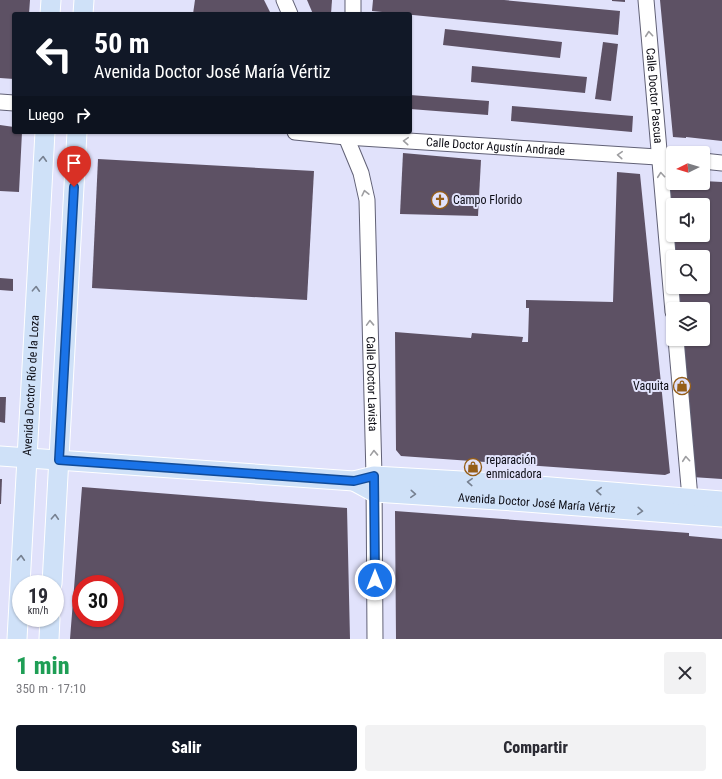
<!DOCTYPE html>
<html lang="es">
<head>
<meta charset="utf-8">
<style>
	:root { --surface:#fff; --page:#f2f2f3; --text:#2b2b33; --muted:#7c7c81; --accent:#111827 }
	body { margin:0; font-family:"Roboto Condensed",sans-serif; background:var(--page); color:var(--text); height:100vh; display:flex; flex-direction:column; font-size:15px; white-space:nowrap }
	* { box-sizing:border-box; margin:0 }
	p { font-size:13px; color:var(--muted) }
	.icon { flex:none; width:22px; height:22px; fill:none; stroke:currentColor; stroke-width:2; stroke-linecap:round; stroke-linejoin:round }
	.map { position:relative; height:639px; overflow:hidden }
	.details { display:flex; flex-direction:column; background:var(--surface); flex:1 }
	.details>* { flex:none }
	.banner { position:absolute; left:12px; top:12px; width:400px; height:122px; border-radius:4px; box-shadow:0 1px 3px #0004; background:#111827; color:#fff; overflow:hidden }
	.needle { width:26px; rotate:265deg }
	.buttons { position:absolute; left:666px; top:146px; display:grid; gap:8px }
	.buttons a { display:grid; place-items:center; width:44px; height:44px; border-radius:4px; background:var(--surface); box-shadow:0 1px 3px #0004; font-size:20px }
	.speed { position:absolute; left:12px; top:575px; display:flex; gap:8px; font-size:20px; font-weight:700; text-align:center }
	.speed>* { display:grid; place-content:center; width:52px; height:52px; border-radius:50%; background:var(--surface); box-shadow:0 1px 3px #0004; line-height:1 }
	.speed small { font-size:10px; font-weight:400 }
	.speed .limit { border:6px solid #d22; background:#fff; color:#111 }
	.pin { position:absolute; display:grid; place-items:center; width:34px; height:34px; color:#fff; margin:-41px -17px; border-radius:50% 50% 50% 0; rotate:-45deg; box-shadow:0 0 4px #0007 }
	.pin .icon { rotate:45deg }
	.me { position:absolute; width:44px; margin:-22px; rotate:0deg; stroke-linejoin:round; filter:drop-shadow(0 0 3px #0008) }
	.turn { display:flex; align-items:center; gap:14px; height:84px; padding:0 16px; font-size:18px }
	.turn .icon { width:52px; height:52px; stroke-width:2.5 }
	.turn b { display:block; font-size:28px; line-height:34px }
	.then { display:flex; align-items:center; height:38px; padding:0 16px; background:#0003; gap:8px; font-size:15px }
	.round { display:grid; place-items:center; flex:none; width:42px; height:42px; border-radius:4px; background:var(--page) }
	.headline { display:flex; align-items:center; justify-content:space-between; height:68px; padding:0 16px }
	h1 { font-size:24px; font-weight:800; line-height:30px; color:#1e9e55 }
	.action { display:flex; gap:8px; margin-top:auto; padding:8px 16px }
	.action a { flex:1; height:46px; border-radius:4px; background:var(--accent); color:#fff; font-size:16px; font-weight:800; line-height:46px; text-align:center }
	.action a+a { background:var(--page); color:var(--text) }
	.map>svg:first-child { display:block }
	.building { fill:#5d5164; fill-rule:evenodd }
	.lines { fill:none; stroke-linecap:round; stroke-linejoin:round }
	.minor-casing { stroke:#616176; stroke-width:17 }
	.major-casing { stroke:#fff; stroke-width:21 }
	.minor { stroke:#fff; stroke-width:15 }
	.major { stroke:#cfe1f8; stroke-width:19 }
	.oneway { stroke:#9e9ea1 }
	.oneway2 { stroke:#778191 }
	.route-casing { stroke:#114b97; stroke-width:10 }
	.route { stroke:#1a73e8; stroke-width:7 }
	.labels { text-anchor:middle; stroke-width:4; stroke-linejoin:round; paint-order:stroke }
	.street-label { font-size:12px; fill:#0c0c14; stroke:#e1e2fb }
	.poi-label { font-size:12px; fill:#0c0c14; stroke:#e1e2fb; text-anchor:start }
</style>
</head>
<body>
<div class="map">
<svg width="722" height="639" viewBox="0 0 722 639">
	<rect width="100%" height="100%" fill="#e1e2fb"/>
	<g class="building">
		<polygon points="0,0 30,0 29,14 14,14 14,79 0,78"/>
		<polygon points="195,0 264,0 271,14 193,14"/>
		<polygon points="307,0 332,0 331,14 313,14"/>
		<polygon points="373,0 504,0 620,11 618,35 372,11"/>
		<polygon points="612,0 625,0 625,2 612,1"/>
		<polygon points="660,0 722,0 722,141 686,137 686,138 673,137"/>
		<polygon points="445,29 562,42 560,58 443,45"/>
		<polygon points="603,42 618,44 611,101 595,99"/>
		<polygon points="472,66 587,77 585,93 471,82"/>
		<polygon points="410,95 489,101 488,115 410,109"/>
		<polygon points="512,106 633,116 632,132 511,121"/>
		<polygon points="0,125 14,127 14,132 22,132 19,192 0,191"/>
		<polygon points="403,153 481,160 478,216 400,214"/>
		<polygon points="98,159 314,171 307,300 92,288"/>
		<polygon points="617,172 640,174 670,473 665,475 401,456 396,450 395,332 471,338 472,333 523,337 522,342 528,342 529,308 526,308 526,300 613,302"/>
		<path d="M671,178L673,179V183H703V181L722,182V479L692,477L679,339H703V309H676L673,287H703V257H673L667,218ZM673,205H703V235H673Z"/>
		<polygon points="0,278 13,279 13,291 0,290"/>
		<polygon points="0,397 6,397 5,423 0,422"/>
		<polygon points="0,479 2,479 1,504 0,504"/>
		<path d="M82,487L347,508L350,639H70ZM81,584H115V618H81Z"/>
		<polygon points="395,511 689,533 689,536 722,539 722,639 396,639"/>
	</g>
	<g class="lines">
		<g class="minor-casing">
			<g id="minor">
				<polyline points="284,0 290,14"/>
				<path id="s1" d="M646,0L673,312"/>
				<polyline points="353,14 353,0"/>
				<polyline points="0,102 14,103"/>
				<path id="s2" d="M295,132L346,137L673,158"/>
				<path id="s3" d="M344,132L361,173L367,200L374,476L375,639"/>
				<polyline points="703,161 722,163"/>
				<polyline points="676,339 690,498"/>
			</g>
		</g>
		<g class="major-casing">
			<g id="major">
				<polyline points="50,14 51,0"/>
				<polyline points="83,14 84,0"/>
				<polyline points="0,456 354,481 374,476 514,484 722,501"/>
				<path id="s4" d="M354,481L374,492L513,501L722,517"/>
				<polyline points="52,584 77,132"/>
				<path id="s5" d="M17,639L45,132"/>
				<polyline points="49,639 50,618"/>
			</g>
		</g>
		<use href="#minor" class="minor"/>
		<use href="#major" class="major"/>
	</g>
	<defs><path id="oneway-chevron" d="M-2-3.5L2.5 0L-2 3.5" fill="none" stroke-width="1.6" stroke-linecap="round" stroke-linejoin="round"/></defs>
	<g class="oneway">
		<use href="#oneway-chevron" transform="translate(649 34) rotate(-95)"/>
		<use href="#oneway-chevron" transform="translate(406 141) rotate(-176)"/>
		<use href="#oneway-chevron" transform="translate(620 155) rotate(-176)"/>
		<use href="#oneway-chevron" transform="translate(661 175) rotate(-95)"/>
		<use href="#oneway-chevron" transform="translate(365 193) rotate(-103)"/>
		<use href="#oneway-chevron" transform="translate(370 323) rotate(-92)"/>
		<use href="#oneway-chevron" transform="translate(374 453) rotate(-92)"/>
		<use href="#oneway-chevron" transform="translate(686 459) rotate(-95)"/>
	</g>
	<g class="oneway2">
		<use href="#oneway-chevron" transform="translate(43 159) rotate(-87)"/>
		<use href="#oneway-chevron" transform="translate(36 289) rotate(-87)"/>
		<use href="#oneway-chevron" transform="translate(470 482) rotate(-177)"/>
		<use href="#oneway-chevron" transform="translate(599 491) rotate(-176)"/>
		<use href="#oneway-chevron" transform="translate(413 494) rotate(4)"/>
		<use href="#oneway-chevron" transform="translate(640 511) rotate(4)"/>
		<use href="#oneway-chevron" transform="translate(55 517) rotate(-87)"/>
		<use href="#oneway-chevron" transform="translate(21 558) rotate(-87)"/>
	</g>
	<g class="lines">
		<g class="route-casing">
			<polyline id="route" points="74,187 59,460 354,481 374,476 375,580"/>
		</g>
		<use href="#route" class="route"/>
	</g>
	<defs>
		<g id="church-ring" transform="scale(0.9)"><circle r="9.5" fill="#e1e2fb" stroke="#955e18" stroke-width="1.5"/><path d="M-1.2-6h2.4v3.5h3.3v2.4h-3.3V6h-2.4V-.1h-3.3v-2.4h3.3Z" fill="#955e18"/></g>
		<g id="shop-ring" transform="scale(0.9)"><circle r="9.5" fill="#e1e2fb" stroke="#955e18" stroke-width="1.5"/><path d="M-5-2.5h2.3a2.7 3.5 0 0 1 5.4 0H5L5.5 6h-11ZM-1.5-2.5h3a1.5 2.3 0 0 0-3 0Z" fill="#955e18"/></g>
	</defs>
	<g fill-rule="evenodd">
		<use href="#church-ring" x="440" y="200"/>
		<use href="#shop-ring" x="682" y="386"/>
		<use href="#shop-ring" x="473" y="467"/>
	</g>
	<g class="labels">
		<g class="street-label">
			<text dy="4" stroke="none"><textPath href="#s1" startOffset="96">Calle Doctor Pascua</textPath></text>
			<text dy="4" stroke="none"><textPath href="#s2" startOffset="201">Calle Doctor Agustín Andrade</textPath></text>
			<text dy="4" stroke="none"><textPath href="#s3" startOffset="256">Calle Doctor Lavista</textPath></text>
			<text dy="4" stroke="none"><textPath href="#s5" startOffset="254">Avenida Doctor Río de la Loza</textPath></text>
			<text dy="4" stroke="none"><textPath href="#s4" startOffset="186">Avenida Doctor José María Vértiz</textPath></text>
		</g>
		<g class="poi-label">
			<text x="453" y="204">Campo Florido</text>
			<text x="669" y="390" text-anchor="end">Vaquita</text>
			<text x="486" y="464">reparación<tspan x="486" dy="14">enmicadora</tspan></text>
		</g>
	</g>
</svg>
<div class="buttons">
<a><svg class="needle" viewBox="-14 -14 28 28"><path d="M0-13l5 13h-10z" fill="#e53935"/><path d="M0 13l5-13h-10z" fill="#7c7c81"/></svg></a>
<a><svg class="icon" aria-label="sound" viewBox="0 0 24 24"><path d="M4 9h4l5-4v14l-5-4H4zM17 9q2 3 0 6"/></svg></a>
<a><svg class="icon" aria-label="search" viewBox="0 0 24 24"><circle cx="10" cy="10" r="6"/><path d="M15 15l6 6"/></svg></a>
<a><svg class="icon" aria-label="layers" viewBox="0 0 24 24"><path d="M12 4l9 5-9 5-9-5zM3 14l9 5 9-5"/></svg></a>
</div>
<div class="speed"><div>19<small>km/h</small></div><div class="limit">30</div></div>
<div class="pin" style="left:74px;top:187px;background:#d93025"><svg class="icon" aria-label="arrive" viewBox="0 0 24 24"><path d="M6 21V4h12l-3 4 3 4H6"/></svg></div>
<svg class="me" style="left:375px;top:580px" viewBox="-20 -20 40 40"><circle r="17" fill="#1a73e8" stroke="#fff" stroke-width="3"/><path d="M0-11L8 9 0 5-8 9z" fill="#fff"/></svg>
<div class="banner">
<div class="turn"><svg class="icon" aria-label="left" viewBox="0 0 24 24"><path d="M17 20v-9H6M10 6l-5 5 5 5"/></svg><div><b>50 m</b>Avenida Doctor José María Vértiz</div></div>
<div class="then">Luego<svg class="icon" aria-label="right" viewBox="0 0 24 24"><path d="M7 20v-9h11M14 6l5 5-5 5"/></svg></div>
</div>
</div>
<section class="details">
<div class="headline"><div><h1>1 min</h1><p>350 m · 17:10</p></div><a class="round"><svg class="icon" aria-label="close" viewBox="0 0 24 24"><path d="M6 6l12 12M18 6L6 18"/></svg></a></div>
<div class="action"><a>Salir</a><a>Compartir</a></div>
</section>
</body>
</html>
